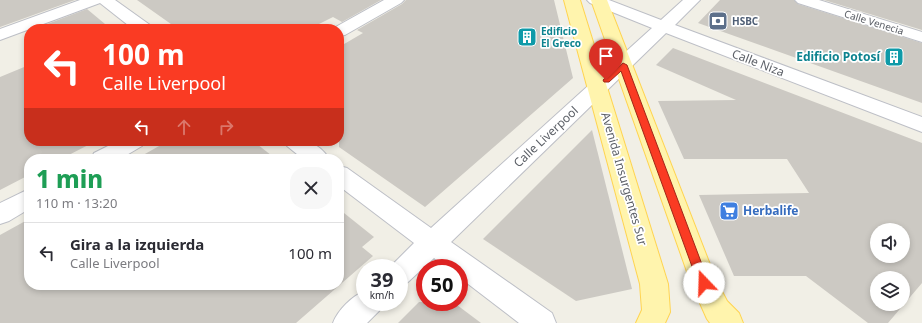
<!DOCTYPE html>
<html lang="es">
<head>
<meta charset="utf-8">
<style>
	:root { --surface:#fff; --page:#f7f7f7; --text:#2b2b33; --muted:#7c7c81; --line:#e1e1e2 }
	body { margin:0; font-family:"Noto Sans",sans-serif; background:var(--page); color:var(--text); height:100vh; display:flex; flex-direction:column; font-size:15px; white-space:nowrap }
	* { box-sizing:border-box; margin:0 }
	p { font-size:13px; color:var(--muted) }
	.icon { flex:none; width:22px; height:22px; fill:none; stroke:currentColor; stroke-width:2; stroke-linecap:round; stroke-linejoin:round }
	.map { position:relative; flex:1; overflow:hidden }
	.sheet { position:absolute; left:24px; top:154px; width:320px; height:136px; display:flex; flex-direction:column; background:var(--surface); border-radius:16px; box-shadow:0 2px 6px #0003 }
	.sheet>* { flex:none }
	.banner { position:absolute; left:24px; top:24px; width:320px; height:122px; border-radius:16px; box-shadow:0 2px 6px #0003; background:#fa3b23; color:#fff; overflow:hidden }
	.buttons { position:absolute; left:870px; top:223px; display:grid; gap:8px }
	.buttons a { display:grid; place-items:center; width:40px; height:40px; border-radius:50%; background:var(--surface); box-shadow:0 2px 6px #0003; font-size:20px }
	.speed { position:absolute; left:356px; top:259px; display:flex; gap:8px; font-size:20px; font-weight:700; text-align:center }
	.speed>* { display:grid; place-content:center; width:52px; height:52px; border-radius:50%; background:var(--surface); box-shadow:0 2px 6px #0003; line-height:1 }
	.speed small { font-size:10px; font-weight:400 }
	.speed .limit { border:6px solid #d22; background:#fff; color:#111 }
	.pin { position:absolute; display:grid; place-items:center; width:34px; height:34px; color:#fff; margin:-41px -17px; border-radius:50% 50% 50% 0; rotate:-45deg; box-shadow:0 0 4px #0007 }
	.pin .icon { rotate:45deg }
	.me { position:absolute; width:44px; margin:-22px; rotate:339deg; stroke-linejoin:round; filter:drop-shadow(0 0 3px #0008) }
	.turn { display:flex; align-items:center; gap:14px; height:84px; padding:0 12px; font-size:18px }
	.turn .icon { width:52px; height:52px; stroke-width:2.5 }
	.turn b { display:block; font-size:28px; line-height:34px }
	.lanes { display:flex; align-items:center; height:38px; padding:0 12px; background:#0003; justify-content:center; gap:20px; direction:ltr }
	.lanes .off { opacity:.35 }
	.round { display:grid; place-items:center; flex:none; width:42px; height:42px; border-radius:16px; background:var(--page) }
	.headline { display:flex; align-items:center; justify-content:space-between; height:68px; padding:0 12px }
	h1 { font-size:24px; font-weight:800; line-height:30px; color:#1e9e55 }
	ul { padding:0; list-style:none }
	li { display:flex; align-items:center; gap:12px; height:60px; padding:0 12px; border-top:1px solid var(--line) }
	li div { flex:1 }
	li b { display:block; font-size:15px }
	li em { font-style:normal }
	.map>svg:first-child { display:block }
	.building { fill:#ccc9c3; fill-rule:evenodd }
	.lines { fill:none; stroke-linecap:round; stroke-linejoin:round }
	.minor-casing { stroke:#bdbfc6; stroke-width:2 }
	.major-casing { stroke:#ffd451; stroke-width:2 }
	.minor { fill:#fff; fill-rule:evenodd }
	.major { fill:#fff4ad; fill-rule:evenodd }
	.route { fill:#fa3b23; stroke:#a22617 }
	.labels { text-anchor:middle; stroke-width:3.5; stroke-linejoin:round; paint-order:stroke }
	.far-service-label { font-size:10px; font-weight:bold; fill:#4e5e75; stroke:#fff; text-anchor:start }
	.far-street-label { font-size:10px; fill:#5d6168; stroke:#fff }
	.far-culture-label { font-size:10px; font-weight:bold; fill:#0d838f; stroke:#fff; text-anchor:start }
	.culture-label { font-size:12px; font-weight:bold; fill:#0d838f; stroke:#fff; text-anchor:end }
	.street-label { font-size:12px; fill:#5d6168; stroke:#fff }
	.shop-label { font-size:12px; font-weight:bold; fill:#366cbe; stroke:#fff; text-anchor:start }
</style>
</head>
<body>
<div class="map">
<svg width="922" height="323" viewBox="0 0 922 323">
	<rect width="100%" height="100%" fill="#f1efe6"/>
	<g class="building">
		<polygon points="0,0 75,0 0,27"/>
		<polygon points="137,0 381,0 342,22 333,17 309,29 178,29"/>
		<polygon points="406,0 554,0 573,78 425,207 339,147 339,47 363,33 357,30 402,4"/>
		<polygon points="720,0 794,0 798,4 922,43 922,103 698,23"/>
		<polygon points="824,0 922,0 922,30"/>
		<polygon points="87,9 111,29 34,29"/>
		<path d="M673,48L922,143V283L888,323H868L806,276H734L699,195L809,193L787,159H684L658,101L736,100L656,65ZM877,230H903V256H877ZM877,278H903V304H877Z"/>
		<polygon points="29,65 29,141 96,141 61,159 29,159 29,175 0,190 0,77"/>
		<polygon points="592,130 632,289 576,301 483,239"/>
		<polygon points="168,141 253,141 276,159 136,159"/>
		<polygon points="339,209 374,237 362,247 373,256 296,323 0,323 0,235 29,219 29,285 339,285"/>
		<polygon points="419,302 453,302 481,323 398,323"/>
	</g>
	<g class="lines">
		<g class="minor-casing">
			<g id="minor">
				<polygon points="80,0 115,0 150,25 152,29 133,29 100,3 0,40 0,29"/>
				<polygon points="384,0 404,0 401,3 345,35 339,36 339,29 332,29"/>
				<polygon points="587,0 609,0 661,20 683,0 700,0 675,25 922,117 922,132 666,33 451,242 552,313 556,323 519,323 459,277 459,268 447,268 434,258 408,282 399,286 399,268 389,268 414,243 339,186 339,166 347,168 431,228 652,28 590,3"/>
				<polygon points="795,0 819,0 922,32 922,42 798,3"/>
				<polygon points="118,141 146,141 142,146 120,159 91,159 94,153"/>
				<path d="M283,141C303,141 318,140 329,159H303L287,146Z"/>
				<polygon points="29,189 29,209 9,221 0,224 0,203"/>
				<path d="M365,291V302H383L379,311L367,323H333C338,310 352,296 365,291Z"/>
			</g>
		</g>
		<g class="major-casing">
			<g id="major">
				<polygon points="564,0 580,0 668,284 670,312 665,323 636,323 642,310 640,284"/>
				<polygon points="591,0 607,0 716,280 727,301 739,313 743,323 710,323 707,319 691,283"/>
			</g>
		</g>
		<use href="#minor" class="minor"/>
		<use href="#major" class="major"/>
	</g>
	<polygon class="route" points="623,63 627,65 709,283 708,287 704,288 700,287 698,283 621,71 609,82 604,82 603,80"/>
	<defs>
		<g id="bank-square" transform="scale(1)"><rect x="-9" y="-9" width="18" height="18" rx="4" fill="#5c6f8a" stroke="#fff"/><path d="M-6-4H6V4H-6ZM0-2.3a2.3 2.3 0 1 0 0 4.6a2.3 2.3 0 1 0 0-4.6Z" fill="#fff"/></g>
		<g id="building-square" transform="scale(1)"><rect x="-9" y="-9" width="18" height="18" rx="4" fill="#0f9aa8" stroke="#fff"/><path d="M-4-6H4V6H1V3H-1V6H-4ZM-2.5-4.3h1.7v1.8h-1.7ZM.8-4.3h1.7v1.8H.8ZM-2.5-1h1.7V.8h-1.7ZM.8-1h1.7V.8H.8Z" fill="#fff"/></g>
		<g id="supermarket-square" transform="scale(1)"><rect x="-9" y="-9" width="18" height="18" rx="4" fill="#3f7fe0" stroke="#fff"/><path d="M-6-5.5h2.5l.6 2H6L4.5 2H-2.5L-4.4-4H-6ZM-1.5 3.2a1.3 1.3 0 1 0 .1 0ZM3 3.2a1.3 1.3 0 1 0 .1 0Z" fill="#fff"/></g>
	</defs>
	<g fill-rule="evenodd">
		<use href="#bank-square" x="718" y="21"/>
		<use href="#building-square" x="527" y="37"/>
		<use href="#building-square" x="894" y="57"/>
		<use href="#supermarket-square" x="729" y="211"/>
	</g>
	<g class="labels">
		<g class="far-service-label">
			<text x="732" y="25">HSBC</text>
		</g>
		<g class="far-street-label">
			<text transform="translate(874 22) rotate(17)" y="4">Calle Venecia</text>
		</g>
		<g class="far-culture-label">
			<text x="541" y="35">Edificio<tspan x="541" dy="12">El Greco</tspan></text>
		</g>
		<g class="culture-label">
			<text x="880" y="61">Edificio Potosí</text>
		</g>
		<g class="street-label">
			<text transform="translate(758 63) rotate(21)" y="4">Calle Niza</text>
			<text transform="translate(546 137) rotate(-43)" y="4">Calle Liverpool</text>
			<text transform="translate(624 179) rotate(74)" y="4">Avenida Insurgentes Sur</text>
		</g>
		<g class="shop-label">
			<text x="743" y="215">Herbalife</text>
		</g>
	</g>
</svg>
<div class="buttons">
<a><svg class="icon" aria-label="sound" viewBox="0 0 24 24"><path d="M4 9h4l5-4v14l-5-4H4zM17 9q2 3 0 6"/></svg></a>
<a><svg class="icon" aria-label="layers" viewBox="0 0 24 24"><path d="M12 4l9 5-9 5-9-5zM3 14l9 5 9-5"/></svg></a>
</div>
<div class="speed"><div>39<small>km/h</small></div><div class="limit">50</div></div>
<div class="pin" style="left:606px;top:80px;background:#d93025"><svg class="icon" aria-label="arrive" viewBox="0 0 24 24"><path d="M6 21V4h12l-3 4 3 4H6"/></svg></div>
<svg class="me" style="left:704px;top:283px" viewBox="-20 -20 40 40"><circle r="19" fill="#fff"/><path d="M0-13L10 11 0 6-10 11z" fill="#fa3b23"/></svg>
<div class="banner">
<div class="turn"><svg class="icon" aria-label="left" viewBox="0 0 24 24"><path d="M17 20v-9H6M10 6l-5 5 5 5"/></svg><div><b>100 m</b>Calle Liverpool</div></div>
<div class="lanes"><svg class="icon" aria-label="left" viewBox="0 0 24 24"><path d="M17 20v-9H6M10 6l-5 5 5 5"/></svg><svg class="icon off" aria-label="ahead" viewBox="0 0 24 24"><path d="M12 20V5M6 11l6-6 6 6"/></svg><svg class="icon off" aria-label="right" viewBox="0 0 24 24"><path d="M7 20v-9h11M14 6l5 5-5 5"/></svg></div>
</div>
<section class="sheet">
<div class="headline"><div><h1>1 min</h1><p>110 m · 13:20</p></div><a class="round"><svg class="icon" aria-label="close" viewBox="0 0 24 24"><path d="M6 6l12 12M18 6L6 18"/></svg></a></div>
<ul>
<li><svg class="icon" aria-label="left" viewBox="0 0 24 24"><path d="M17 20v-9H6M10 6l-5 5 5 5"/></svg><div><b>Gira a la izquierda</b><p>Calle Liverpool</p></div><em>100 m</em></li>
</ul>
</section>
</div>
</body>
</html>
